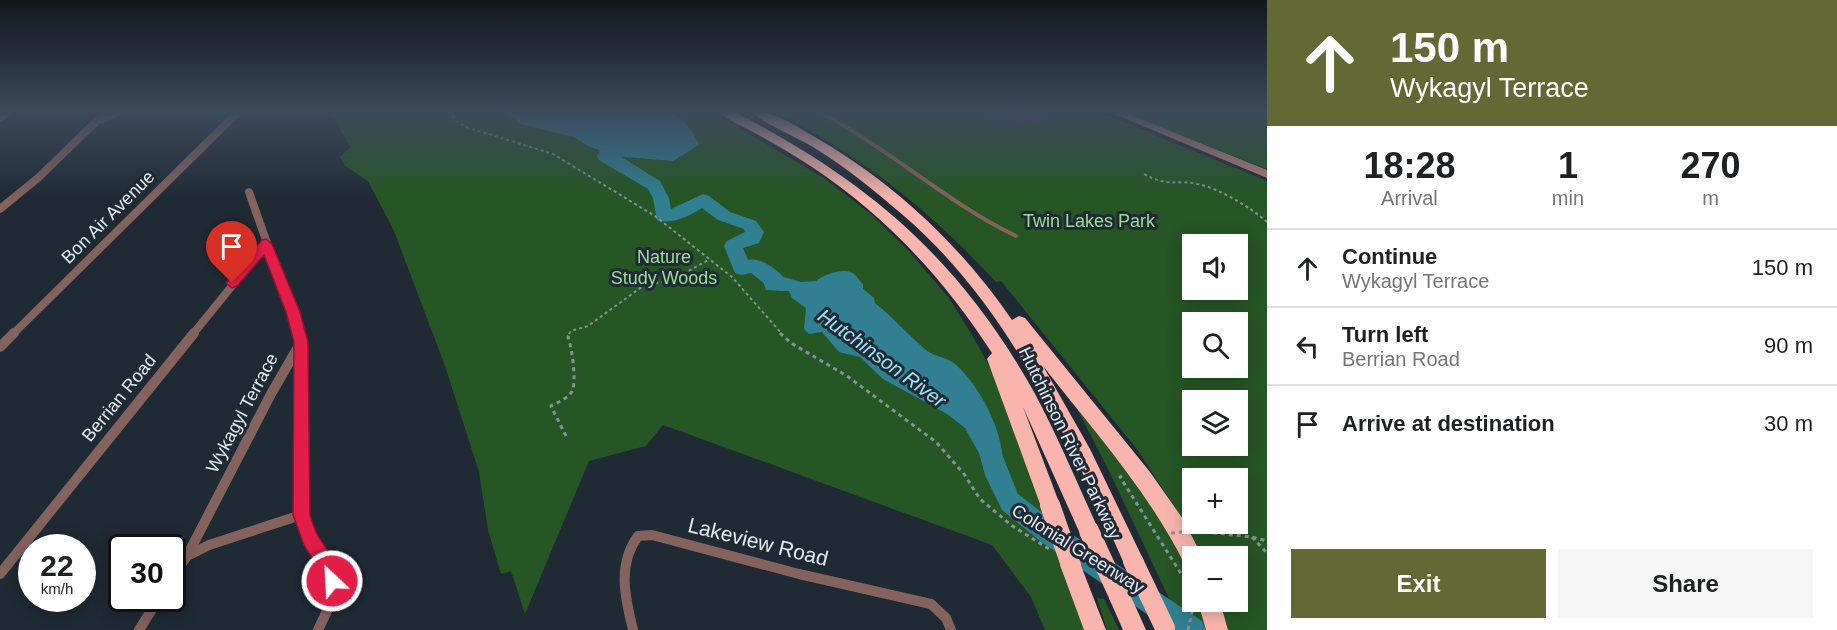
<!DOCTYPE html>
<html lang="en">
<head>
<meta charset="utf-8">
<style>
	:root { --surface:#fff; --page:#f6f6f6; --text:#202124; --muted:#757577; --line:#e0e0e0; --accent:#636935 }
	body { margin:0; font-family:Helvetica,sans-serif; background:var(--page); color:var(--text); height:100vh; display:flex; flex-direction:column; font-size:22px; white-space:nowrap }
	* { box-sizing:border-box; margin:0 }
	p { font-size:20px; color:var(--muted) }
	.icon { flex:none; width:33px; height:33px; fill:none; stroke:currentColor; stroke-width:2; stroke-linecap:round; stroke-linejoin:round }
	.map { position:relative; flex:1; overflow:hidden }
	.sheet { display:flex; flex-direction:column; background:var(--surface); width:570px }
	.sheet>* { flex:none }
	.guide { background:#636935; color:#fff; overflow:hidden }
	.tools { position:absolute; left:1182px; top:234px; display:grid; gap:12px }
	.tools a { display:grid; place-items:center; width:66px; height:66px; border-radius:0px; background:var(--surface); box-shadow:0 3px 15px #0003; font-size:30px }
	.speed { position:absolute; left:18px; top:534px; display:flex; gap:12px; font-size:30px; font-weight:700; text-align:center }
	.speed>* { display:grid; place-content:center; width:78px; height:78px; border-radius:50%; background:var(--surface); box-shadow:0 3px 15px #0003; line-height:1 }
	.speed small { font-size:15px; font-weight:400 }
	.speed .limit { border:3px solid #111; border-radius:9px; background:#fff; color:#111 }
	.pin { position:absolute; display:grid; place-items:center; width:51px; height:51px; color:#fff; margin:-62px -26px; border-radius:50% 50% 50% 0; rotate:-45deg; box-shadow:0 0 6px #0007 }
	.pin .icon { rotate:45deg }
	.me { position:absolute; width:66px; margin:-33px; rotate:335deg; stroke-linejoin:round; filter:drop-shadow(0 0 4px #0008) }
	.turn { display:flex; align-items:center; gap:21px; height:126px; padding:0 24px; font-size:27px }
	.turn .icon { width:78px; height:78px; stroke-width:2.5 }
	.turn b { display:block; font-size:42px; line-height:51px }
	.eta { display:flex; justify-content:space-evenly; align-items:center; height:102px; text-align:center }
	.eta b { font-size:36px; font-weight:700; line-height:42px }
	.button { display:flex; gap:12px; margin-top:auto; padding:12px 24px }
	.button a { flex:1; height:69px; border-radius:0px; background:var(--accent); color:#fff; font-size:24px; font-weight:700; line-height:69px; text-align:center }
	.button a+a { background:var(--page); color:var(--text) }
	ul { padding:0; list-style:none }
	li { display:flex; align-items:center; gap:18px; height:78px; padding:0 24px; border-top:2px solid var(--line) }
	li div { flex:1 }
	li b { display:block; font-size:22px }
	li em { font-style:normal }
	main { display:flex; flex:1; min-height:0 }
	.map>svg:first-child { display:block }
	.green { fill:#265624; fill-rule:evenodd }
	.water { fill:#308091 }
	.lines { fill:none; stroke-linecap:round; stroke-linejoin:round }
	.river { fill:#308091; fill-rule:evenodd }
	.path-far1 { stroke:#87909a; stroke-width:2; stroke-dasharray:3 3; stroke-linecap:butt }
	.path { stroke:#87909a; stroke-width:3; stroke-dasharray:4 4; stroke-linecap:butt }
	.service { stroke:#84625e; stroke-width:4 }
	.minor-far1 { stroke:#84625e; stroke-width:8 }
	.minor { stroke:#84625e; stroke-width:10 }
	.secondary { fill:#b8827b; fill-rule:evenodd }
	.motorway { fill:#f9b5ad; fill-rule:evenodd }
	.path-bridge { stroke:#87909a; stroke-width:3; stroke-dasharray:4 4; stroke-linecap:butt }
	.motorway-bridge { stroke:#f9b5ad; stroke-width:20 }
	.wall { fill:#5a3564 }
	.shaded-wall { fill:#4a2b51 }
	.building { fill:#693e74; stroke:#4a2b51; stroke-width:1.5 }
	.route { fill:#e11d48; stroke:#92132f; stroke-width:1.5 }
	.labels { text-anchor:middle; stroke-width:6; stroke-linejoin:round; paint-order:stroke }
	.street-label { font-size:18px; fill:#e3eaf2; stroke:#1f2a35 }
	.park-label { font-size:18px; fill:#96e091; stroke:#1f2a35 }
	.water-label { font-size:20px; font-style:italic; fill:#98e3f5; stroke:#1f2a35 }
	.near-street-label { font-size:21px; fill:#e3eaf2; stroke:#1f2a35 }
</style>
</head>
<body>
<main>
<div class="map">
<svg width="1267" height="630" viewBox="0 0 1267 630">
	<rect width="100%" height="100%" fill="#1f2a35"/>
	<g class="green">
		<polygon points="324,111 710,111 824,178 871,214 909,251 949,298 972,335 998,382 1087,630 1045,630 1031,597 992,545 663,425 646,446 589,461 525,614 511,571 501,574 488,530 479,472 445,366 394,231 368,181 345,166 340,157 350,147 334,118"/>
		<path d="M775,111H1096L1267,181V630H1224L1219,602H1238V556H1201L1178,512L1136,448L1001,281L996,282C926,207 865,159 775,111ZM1192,244H1238V290H1192ZM1192,322H1238V368H1192ZM1192,400H1238V446H1192ZM1192,478H1238V524H1192Z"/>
		<polygon points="1120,111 1267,111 1267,170 1267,169"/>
		<polygon points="1075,405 1081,405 1178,541 1192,575 1192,602 1202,602 1210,630 1184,630 1108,469"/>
		<polygon points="1097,598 1104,599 1119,630 1107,630"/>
	</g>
	<g class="water">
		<path d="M505,111H669C684,119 693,130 699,145L673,161L614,156L586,145L574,137L521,124Z"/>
		<path d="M759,270L801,282L816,281C822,275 843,267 853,273C857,276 859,281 863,284V289L874,298L875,303C893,317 908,335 926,350C934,357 947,357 955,364C980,386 1002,429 1003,462L969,431L947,414L883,379L860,357L839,352L822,332L809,334L804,329L806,308L792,298L789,291L766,290Z"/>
	</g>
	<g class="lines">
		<g class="river">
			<path d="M607,148L660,181L669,198L671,209L703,194L709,196L730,212L756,221L764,232L759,243L743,248L748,260C761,256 783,273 789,285L787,290C773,294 762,281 751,273L742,275L735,273L724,246L727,241L745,232L744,229L718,220L702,208C689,216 673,225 657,220L653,198L648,189L599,160L597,156L601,149Z"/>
			<polygon points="977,420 985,423 997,442 1018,494 1058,525 1202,621 1206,630 1170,630 1040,541 1002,510 985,475 979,453 966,430 969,423"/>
		</g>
		<g class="path-far1">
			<polyline points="449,111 456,121 466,127 553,154 655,216 732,277 782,334"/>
			<path d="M1144,174C1170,188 1174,179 1198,184C1218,188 1252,208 1267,222"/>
			<polyline points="569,334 571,331 588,326 643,286 674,279 710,259"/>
		</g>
		<g class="path">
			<polyline points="780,333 791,343 847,376 936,442 964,474 980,499 1011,525 1049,549"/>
			<path d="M566,436L551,406C558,402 570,398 573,389C576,378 572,348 568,337L570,333"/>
			<polyline points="1122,476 1120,477 1187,583 1192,601"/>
			<polyline points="1197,531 1252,537 1267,541"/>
			<polyline points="1252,537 1267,553"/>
			<polyline points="1188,630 1193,607"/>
		</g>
		<path class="service" d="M817,111C888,147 945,202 1016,236"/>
		<g class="minor-far1">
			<polyline points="0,118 10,111"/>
			<polyline points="103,119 119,111"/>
			<polyline points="249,192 299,334"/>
			<polyline points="0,209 38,178 107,111"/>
			<polyline points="13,334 239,111"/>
			<polyline points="193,334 266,244"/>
		</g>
		<g class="minor">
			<polyline points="301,343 301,515 328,570 331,582 327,611 318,630"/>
			<polyline points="0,347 14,333"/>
			<polyline points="187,556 209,545 301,515"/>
			<polyline points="0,574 194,333"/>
			<polyline points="172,578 187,556 271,394 301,342 298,333"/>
			<polyline points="139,630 159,598"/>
			<path d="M633,630C625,597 617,565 638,536L652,535L799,574L931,604L946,618L951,630"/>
		</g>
		<polygon class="secondary" points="1107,111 1121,111 1267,170 1267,178"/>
		<g class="motorway">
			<path d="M718,111H733C869,182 958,257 1034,392C1057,435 1076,480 1096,524L1099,531L1096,538L1089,541L1082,538L1023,407L1060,505L1057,512L1050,515L1043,512L987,359L992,353C945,280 885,215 812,167C791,153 770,141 749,130C739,124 725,119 718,111Z"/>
			<path d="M751,111C774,111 793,124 813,136C892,181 960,244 1012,320L1019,316L1025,318L1150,472L1183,519L1202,556H1192V568L1185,565C1149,492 1093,430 1043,366L1090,449L1144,561L1140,568L1133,572L1126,568C1070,443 1010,307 904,216C875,191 846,167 813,147C799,138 760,122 751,111Z"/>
			<polygon points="1071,554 1078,558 1106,630 1084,630 1060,565 1064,558"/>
			<polygon points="1120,587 1128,590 1146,630 1123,630 1109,598 1112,590"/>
			<polygon points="1198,602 1220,602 1228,630 1206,630"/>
		</g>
		<polyline class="path-bridge" points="1171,533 1194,531"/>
		<g class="motorway-bridge">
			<polyline points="1050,505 1071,565"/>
			<polyline points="1089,531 1120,598"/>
			<polyline points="1133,561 1165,628"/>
		</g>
	</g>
	<polygon class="wall" points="983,111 1053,111 1042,126 1027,120 1022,126"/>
	<g class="shaded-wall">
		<polygon points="1031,111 1027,120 1022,126 1028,114"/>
		<polygon points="1051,111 1053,111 1042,126 1048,114"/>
	</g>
	<g class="building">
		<polygon points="1019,111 1031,111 1028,114"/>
		<polygon points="1041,111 1051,111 1048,114"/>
	</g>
	<linearGradient id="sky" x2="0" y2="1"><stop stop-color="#11171d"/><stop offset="0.56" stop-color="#3c4a5c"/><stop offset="1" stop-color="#3c4a5c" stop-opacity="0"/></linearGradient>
	<rect width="1267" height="199" fill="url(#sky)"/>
	<path class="route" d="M266,239L272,244L300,312L308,342L310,515C312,521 314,528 317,534C325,549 346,569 338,587L332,590L326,587L321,572L304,545L293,515L294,342L286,312L264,255L237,286L232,288L226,283L262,240Z"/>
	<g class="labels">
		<g class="street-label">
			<text transform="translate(108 217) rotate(-45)" y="6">Bon Air Avenue</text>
			<text transform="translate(119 398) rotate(-51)" y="6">Berrian Road</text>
			<text transform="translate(242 413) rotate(-62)" y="6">Wykagyl Terrace</text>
			<text transform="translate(1070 443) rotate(64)" y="6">Hutchinson River Parkway</text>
			<text transform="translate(1078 549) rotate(32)" y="6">Colonial Greenway</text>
		</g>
		<g class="park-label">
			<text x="1089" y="227">Twin Lakes Park</text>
			<text x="664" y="263">Nature<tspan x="664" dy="21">Study Woods</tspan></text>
		</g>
		<g class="water-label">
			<text transform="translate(882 358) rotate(36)" y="7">Hutchinson River</text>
		</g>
		<g class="near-street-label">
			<text transform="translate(758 542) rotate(14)" y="7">Lakeview Road</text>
		</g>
	</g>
</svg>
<div class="tools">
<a><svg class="icon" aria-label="sound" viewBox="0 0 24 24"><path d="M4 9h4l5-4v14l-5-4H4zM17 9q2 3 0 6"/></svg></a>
<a><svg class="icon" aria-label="search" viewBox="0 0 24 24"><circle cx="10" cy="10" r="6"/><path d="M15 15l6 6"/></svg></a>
<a><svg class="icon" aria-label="layers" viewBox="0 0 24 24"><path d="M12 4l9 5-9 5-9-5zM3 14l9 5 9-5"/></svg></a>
<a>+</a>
<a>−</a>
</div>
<div class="speed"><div>22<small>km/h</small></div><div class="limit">30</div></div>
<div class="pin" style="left:232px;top:283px;background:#d93025"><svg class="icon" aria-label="arrive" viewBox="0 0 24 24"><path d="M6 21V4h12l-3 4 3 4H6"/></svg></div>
<svg class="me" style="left:332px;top:581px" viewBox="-20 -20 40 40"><circle r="17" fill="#e11d48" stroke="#fff" stroke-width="3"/><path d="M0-11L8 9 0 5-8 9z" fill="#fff"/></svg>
</div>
<section class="sheet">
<div class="guide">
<div class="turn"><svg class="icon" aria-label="ahead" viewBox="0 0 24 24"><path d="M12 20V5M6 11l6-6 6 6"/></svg><div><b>150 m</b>Wykagyl Terrace</div></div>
</div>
<div class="eta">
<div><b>18:28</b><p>Arrival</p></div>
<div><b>1</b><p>min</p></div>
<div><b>270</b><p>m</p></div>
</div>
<ul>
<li><svg class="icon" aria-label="ahead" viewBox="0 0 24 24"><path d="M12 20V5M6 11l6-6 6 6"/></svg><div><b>Continue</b><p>Wykagyl Terrace</p></div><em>150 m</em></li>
<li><svg class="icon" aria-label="left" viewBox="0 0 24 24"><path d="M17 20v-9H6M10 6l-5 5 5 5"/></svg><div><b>Turn left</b><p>Berrian Road</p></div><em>90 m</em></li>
<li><svg class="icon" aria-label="arrive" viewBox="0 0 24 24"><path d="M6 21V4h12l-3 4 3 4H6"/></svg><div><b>Arrive at destination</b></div><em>30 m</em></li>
</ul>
<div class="button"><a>Exit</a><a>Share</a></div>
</section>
</main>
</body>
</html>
